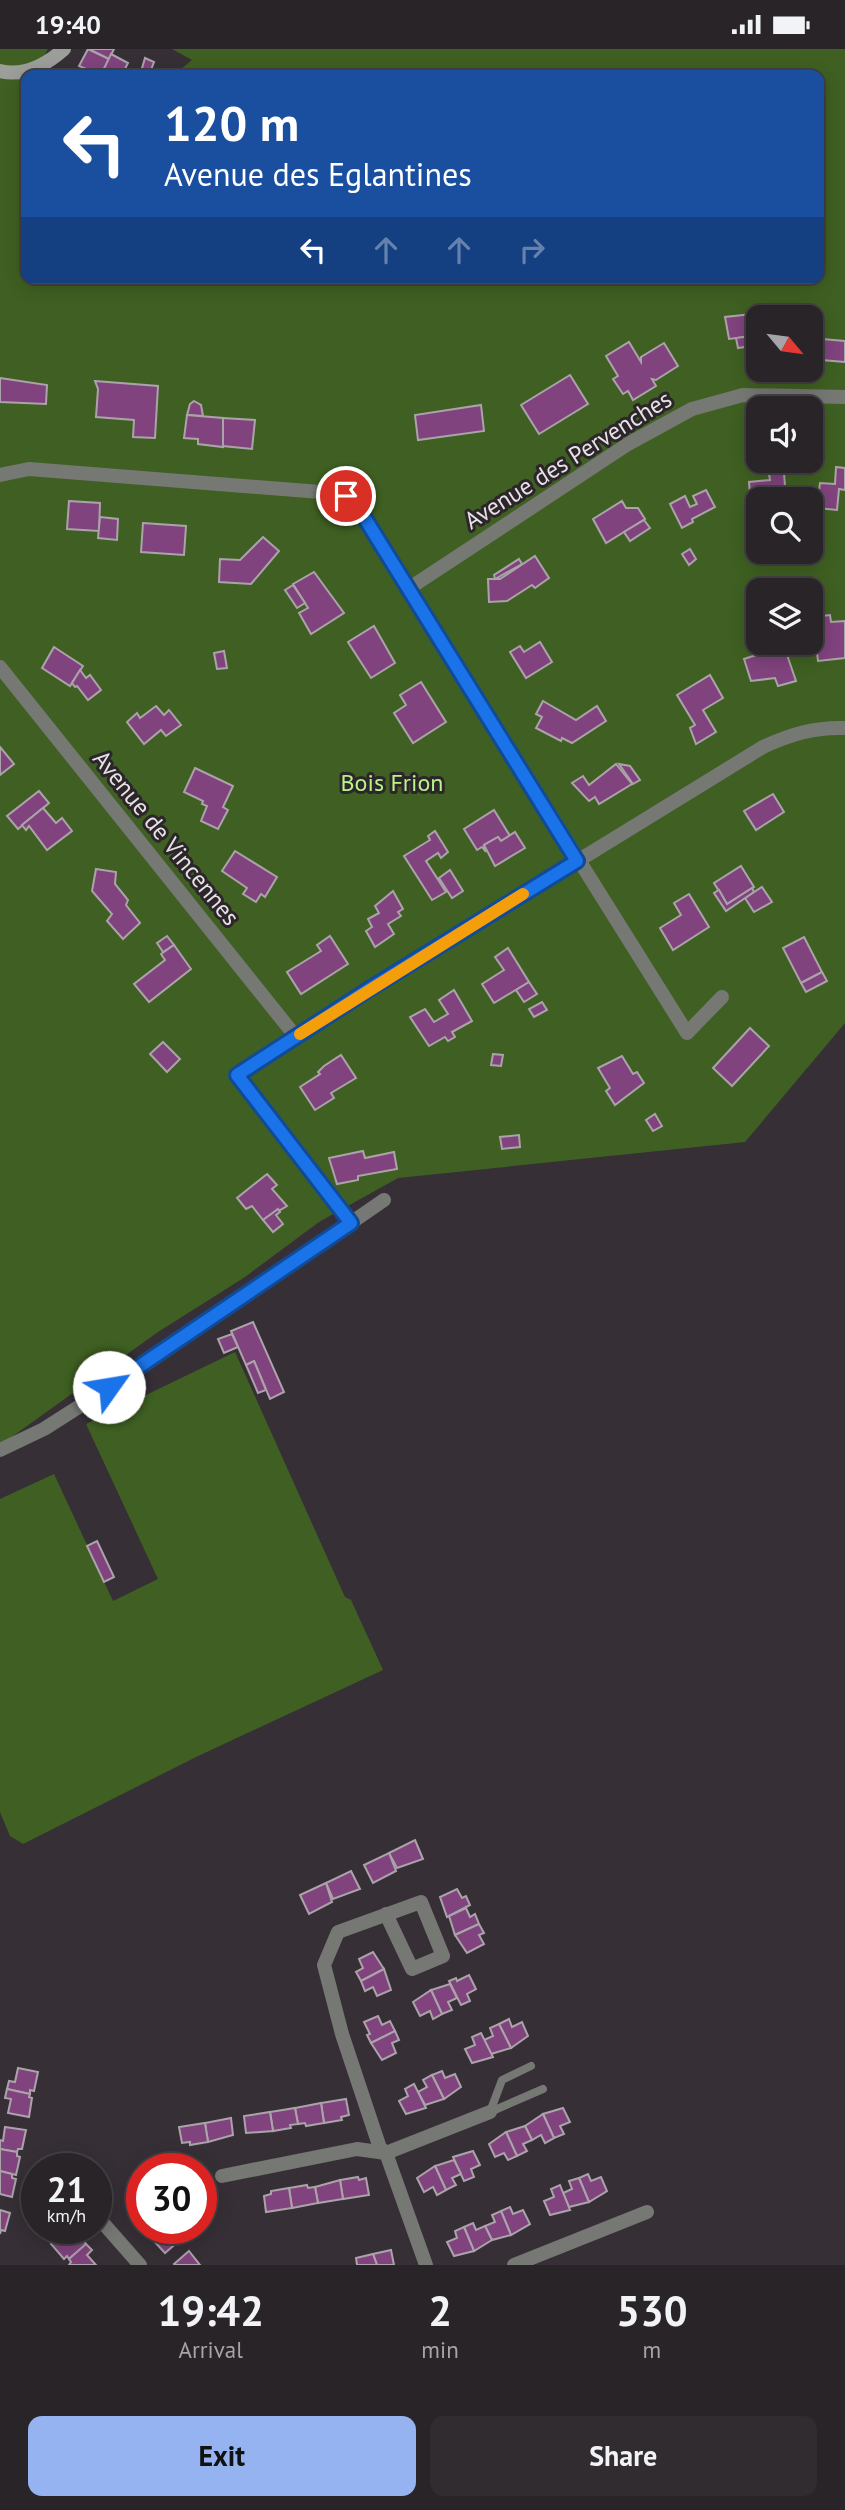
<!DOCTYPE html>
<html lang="en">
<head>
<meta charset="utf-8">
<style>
	:root { --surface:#282428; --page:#302c30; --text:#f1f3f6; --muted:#a5a4a8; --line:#444145; --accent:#95b2f1 }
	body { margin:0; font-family:"PT Sans",sans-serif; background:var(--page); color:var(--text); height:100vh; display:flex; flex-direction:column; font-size:26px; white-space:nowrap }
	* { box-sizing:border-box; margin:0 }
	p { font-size:23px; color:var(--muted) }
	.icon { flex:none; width:38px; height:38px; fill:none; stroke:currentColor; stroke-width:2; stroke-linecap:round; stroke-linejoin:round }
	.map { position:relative; height:2216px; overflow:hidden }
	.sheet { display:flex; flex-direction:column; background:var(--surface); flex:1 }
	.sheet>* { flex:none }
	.banner { position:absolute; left:21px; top:21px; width:803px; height:214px; border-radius:14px; box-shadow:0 4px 18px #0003,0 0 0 2px var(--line); background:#1a4fa0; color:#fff; overflow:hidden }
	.needle { width:46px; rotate:119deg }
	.tools { position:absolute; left:746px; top:256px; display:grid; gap:14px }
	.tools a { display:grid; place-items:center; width:77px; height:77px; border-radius:14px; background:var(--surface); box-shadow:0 4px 18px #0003,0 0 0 2px var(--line); font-size:35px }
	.speed { position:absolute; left:21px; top:2104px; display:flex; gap:14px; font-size:35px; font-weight:700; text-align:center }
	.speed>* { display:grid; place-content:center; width:91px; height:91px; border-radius:50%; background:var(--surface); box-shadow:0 4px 18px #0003,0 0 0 2px var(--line); line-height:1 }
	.speed small { font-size:18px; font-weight:400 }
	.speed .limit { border:10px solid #d22; background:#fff; color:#111 }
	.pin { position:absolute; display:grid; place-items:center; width:60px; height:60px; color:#fff; margin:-30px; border:4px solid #fff; border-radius:50%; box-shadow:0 2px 7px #0007 }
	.me { position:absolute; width:77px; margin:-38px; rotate:58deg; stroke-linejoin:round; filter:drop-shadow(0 0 5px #0008) }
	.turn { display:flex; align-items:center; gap:24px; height:147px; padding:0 28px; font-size:32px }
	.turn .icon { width:91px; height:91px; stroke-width:2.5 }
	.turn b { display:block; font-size:49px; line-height:60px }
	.lanes { display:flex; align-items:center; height:66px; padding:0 28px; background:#0003; justify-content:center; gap:35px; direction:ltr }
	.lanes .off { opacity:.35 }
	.eta { display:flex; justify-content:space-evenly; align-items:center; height:119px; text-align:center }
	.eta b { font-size:42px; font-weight:700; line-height:49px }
	.button { display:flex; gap:14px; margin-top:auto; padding:14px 28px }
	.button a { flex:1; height:80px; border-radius:14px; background:var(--accent); color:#111; font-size:28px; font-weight:700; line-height:80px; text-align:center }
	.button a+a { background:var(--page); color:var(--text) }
	.status { display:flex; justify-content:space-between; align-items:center; height:49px; padding:0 35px; background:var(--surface); direction:ltr }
	.status svg { height:19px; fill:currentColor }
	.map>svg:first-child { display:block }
	.green { fill:#3f6022; fill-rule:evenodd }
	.building { fill:#81437e; stroke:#aba3aa; stroke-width:2 }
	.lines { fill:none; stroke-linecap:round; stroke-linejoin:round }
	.lane { stroke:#767874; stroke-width:8 }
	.street { stroke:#767874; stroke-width:14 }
	.secondary { stroke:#9c9f99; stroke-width:14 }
	.route-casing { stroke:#114b97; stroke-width:18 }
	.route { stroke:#1a73e8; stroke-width:12 }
	.slow { stroke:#f59e0b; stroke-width:12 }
	.labels { text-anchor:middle; stroke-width:6; stroke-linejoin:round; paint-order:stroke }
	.street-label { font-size:24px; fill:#e6e2e6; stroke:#2c262b }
	.park-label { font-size:24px; fill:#b8f38b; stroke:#2c262b }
</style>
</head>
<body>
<div class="status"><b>19:40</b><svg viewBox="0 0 49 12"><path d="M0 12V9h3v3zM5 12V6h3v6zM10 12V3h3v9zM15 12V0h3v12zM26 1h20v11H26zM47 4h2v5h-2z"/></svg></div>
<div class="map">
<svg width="845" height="2216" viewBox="0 0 845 2216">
	<rect width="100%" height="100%" fill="#363036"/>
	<g class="green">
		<path d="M0,0H48L39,17L21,29L26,30V229H819V26H179L176,24L192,11L172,0H845V974L745,1093L398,1129L319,1173L245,1228L158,1283L6,1392L0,1393ZM758,268H810V320H758ZM758,359H810V411H758ZM758,450H810V502H758ZM758,541H810V593H758Z"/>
		<polygon points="235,1303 345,1548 351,1551 383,1621 196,1708 23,1795 10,1787 0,1763 0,1450 54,1425 113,1552 158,1530 86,1375"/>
	</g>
	<g class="building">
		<polygon points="88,0 109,10 101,26 79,17"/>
		<polygon points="89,0 114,0 109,10"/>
		<polygon points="111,5 128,14 122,26 101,26"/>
		<polygon points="145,9 154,13 149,26 140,26"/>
		<polygon points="752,265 752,287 729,290 725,268"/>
		<polygon points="758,274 758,296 738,299 736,289 752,287 751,277"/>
		<polygon points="811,289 845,292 845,313 810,310"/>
		<polygon points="629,293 641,313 641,308 664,294 678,317 656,331 652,330 656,337 633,351 628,342 623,345 613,330 618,327 606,307"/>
		<polygon points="570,326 588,355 539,385 521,356"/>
		<polygon points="0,329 47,336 46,355 0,353"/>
		<polygon points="95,332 158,337 155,389 133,388 134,371 96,368 98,340"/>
		<polygon points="194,352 201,356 203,367 187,366 190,355"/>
		<polygon points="481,356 484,382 418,391 415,366"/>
		<polygon points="187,366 223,369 223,398 198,395 198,390 184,389"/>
		<polygon points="223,369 255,371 252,400 223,397"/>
		<polygon points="836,418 845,419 845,441 839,440 837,461 817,459 820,434 835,435"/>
		<polygon points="784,424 786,450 758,450 758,457 751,458 749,433 770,431 769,425"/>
		<polygon points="706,441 715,458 692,470 693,473 682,479 670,455 685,447 690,458 697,455 693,447"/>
		<polygon points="69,452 100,454 99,482 67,480"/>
		<polygon points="622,452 626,459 638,459 645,470 606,494 593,470"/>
		<polygon points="100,468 118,470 117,491 98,489"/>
		<polygon points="644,471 650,479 630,492 624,483"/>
		<polygon points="143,474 186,477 184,506 141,503"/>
		<polygon points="263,488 279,502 251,535 219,533 220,510 240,511"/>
		<polygon points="690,500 696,510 689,516 682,505"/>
		<polygon points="535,507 549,529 535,539 532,536 507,552 489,553 488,530 500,530"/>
		<polygon points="519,510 522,515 495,530 494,526"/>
		<polygon points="314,523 344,564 311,585 299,564 308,559 293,535"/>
		<polygon points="293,536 305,554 297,559 285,541"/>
		<polygon points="830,566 831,573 845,572 845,609 818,612 813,568"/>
		<polygon points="374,577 395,614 371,629 348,593"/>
		<polygon points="540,593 552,613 526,629 510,603 520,597 524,603"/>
		<polygon points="784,597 796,632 778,637 775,629 751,632 744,610"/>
		<polygon points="54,598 83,617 70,637 42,619"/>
		<polygon points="224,602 227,619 217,620 214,604"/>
		<polygon points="80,621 86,629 90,626 101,641 88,651 77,637 75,638 72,634"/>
		<polygon points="710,626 723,649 703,661 716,683 696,695 690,679 695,676 677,646"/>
		<polygon points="421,633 446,673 413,694 394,664 406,656 400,646"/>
		<polygon points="543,652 576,671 597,657 606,672 572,694 562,689 561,692 536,679 542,668 536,665"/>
		<polygon points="156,657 164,666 169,661 181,676 166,687 161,681 144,695 127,673 137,664 140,669"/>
		<polygon points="0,698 14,715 0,726"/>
		<polygon points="616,715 632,735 599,755 595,748 589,752 572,734 583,727 589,736"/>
		<polygon points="619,715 630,717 640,731 633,735"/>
		<polygon points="195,719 233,737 223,758 228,761 218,780 201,772 207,757 202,755 203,752 184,743"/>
		<polygon points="39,742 49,754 18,780 7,767"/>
		<polygon points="773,745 784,763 756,781 744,762"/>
		<polygon points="43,759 56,774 62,769 72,782 47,801 29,777 26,781 22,776"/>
		<polygon points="494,761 510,787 501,792 498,788 484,796 486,803 482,798 477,801 464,780"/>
		<polygon points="435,782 448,803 441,809 438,804 426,812 446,843 432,851 404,807 430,791 428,787"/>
		<polygon points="515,783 525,799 495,817 484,796 498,788 501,792"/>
		<polygon points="235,802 277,828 265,848 261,845 256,853 243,845 247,839 222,822"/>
		<polygon points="741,817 754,838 727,855 714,834"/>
		<polygon points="96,820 116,823 115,835 128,851 126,856 140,874 123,890 107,872 112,865 92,842"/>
		<polygon points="450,821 463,842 452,849 439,829"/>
		<polygon points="762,838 772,853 754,863 745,849"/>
		<polygon points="752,839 754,843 726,862 714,844 719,841 727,855"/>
		<polygon points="393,842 403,860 398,863 401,867 388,875 394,885 375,898 366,882 372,878 368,870 379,864 375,857"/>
		<polygon points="689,845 709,878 673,901 660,879 681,866 674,854"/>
		<polygon points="167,887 174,896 163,903 157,894"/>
		<polygon points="330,887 348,915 301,945 287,923 321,902 317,896"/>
		<polygon points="804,888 822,923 801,934 783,899"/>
		<polygon points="174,896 191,920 149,953 134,935 165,911 161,905"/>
		<polygon points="508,899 529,933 494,954 482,935 504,921 495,908"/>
		<polygon points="822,923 827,932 806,943 801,934"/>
		<polygon points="529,933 537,945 524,953 516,941"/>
		<polygon points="454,941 472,972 452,983 455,988 448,992 445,988 429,997 410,968 425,960 434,973 448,965 439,951"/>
		<polygon points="542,953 547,961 534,968 529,960"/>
		<polygon points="750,979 769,997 732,1037 713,1019"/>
		<polygon points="163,993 180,1010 167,1023 150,1005"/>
		<polygon points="493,1005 503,1006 501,1017 491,1016"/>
		<polygon points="341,1006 356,1029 331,1044 334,1049 315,1061 300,1038 320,1025 318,1023 324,1017"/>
		<polygon points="622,1007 633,1025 637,1023 644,1034 615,1056 606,1042 610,1039 598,1019"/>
		<polygon points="655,1065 662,1077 653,1082 646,1071"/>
		<polygon points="519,1086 520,1098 502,1100 500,1088"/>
		<polygon points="363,1102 365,1109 394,1103 397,1120 358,1127 358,1131 337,1135 329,1109"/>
		<polygon points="267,1125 277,1136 272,1140 287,1157 263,1171 252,1157 246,1160 237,1149"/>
		<polygon points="278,1160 280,1163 276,1166 283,1175 273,1183 263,1171"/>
		<polygon points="253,1273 284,1343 270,1350 254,1312 246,1316 231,1282"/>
		<polygon points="232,1285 238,1298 224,1304 218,1290"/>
		<polygon points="254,1312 266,1341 258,1344 246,1316"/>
		<polygon points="97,1492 114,1528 104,1533 87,1497"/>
		<polygon points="415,1791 423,1810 397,1819 389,1804"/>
		<polygon points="389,1804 396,1822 373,1834 364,1816"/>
		<polygon points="351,1822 360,1840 333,1850 326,1834"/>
		<polygon points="326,1834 332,1853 309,1865 300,1846"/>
		<polygon points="457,1840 462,1849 466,1847 470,1856 447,1868 440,1848"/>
		<polygon points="466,1859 470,1868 475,1865 479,1875 455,1886 449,1867"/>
		<polygon points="479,1875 484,1884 479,1886 484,1895 467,1904 455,1886"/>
		<polygon points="373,1903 384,1920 361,1932 356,1923 363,1919 359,1910"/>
		<polygon points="384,1920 391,1941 377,1947 373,1938 365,1942 361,1932"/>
		<polygon points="469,1926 476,1940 467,1945 470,1952 461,1956 449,1932 456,1929 457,1932"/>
		<polygon points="450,1935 457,1949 448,1953 452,1961 442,1965 431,1941"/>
		<polygon points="431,1941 442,1965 433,1970 430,1962 420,1967 413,1953"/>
		<polygon points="378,1967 382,1976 390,1972 395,1982 371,1994 367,1986 370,1985 364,1973"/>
		<polygon points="509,1970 512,1978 522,1973 528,1987 511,1999 499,1975"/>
		<polygon points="499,1975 511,1999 491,2005 484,1991 493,1987 490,1979"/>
		<polygon points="395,1982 399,1991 392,1994 396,2004 382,2011 371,1994"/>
		<polygon points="481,1984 493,2008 472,2014 465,2000 475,1996 472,1988"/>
		<polygon points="18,2019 38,2023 34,2042 30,2041 30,2045 7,2040 9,2032 15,2033"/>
		<polygon points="442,2022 445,2029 455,2025 461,2038 444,2050 432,2026"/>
		<polygon points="432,2026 444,2050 425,2056 418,2043 427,2038 423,2031"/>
		<polygon points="414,2035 426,2059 406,2065 399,2052 408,2047 405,2040"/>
		<polygon points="7,2040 30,2045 29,2048 32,2049 29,2068 8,2064 11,2050 5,2049"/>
		<polygon points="346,2050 349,2066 341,2068 342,2071 324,2074 321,2054"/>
		<polygon points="321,2054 324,2074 306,2077 305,2074 298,2075 295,2059"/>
		<polygon points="295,2059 298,2075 290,2076 291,2079 273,2082 270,2063"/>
		<polygon points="563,2059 570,2073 560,2077 564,2085 554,2089 543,2065"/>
		<polygon points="270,2063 273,2082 246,2084 244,2067"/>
		<polygon points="543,2065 554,2089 545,2094 541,2086 532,2091 525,2077"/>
		<polygon points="231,2069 233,2086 208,2093 205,2074"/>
		<polygon points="205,2074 208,2093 190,2096 190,2093 182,2094 179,2078"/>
		<polygon points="525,2077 532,2091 523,2095 527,2102 517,2107 506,2083"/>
		<polygon points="5,2078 26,2081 22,2100 18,2100 17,2103 0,2100 0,2091 3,2092"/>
		<polygon points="506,2083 517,2107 508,2111 504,2104 495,2108 489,2095"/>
		<polygon points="0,2100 17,2103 17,2107 20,2108 16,2126 0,2122"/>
		<polygon points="473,2102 480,2116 471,2120 474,2128 464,2132 453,2108"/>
		<polygon points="454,2111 461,2125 452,2129 456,2136 446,2141 435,2117"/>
		<polygon points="435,2117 446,2141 437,2146 433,2138 424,2143 417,2129"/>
		<polygon points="0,2122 12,2125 12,2129 16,2130 12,2148 0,2145"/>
		<polygon points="588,2125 591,2132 601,2128 607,2142 589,2153 579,2129"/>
		<polygon points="358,2128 359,2131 366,2129 369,2146 343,2150 340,2131"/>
		<polygon points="579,2129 589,2153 569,2158 563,2144 572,2140 569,2132"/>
		<polygon points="340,2131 343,2150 318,2154 315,2138"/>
		<polygon points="307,2136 308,2139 315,2138 318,2154 292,2159 289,2139"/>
		<polygon points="560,2136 570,2161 550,2166 544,2152 554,2148 551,2140"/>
		<polygon points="289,2139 292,2159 266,2163 264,2147 271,2145 271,2142"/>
		<polygon points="142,2153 142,2177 130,2164"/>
		<polygon points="510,2158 513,2165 523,2161 530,2175 511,2186 501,2162"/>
		<polygon points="0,2161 10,2164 5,2182 1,2181 0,2185"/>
		<polygon points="501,2162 511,2186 492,2191 485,2177 495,2173 492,2166"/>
		<polygon points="473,2174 476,2181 485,2177 492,2191 474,2202 464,2178"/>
		<polygon points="464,2178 474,2202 454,2207 447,2193 457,2189 455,2182"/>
		<polygon points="143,2179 167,2179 153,2191"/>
		<polygon points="167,2179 180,2191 165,2204 153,2191"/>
		<polygon points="67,2182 76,2193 81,2189 86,2195 69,2210 67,2207 64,2210 51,2195"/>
		<polygon points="86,2195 92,2201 87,2206 96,2216 69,2216 71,2213 69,2210"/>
		<polygon points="391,2201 394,2216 377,2216 373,2205"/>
		<polygon points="189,2202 200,2216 175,2216 174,2215"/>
		<polygon points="373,2205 377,2216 357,2216 356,2209"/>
	</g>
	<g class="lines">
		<g class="lane">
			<polyline points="490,2063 502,2031 531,2017"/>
			<polyline points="490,2063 543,2040"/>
		</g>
		<g class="street">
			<polyline points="0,426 29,420 333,444 346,447 356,455 687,984 722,948"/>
			<polyline points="408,540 628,395 692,360 743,346 845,348"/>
			<polyline points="0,618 296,988"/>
			<path d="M351,1174L237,1026L371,939L763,698C791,685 815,678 845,679"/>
			<polyline points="0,1401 44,1380 152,1311 384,1151"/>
			<polyline points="386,1865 412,1920 443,1907 421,1853 338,1883 324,1916 342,1985 380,2099 386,2104 426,2216"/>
			<polyline points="222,2127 357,2100 386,2104 490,2063"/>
			<polyline points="96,2166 140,2216"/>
			<polyline points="514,2216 647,2163"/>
		</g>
		<path class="secondary" d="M0,22C24,28 46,16 64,0"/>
	</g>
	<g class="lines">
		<g class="route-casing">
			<polyline id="route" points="109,1338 351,1174 237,1026 371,939 577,812 356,455 346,447"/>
		</g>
		<use href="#route" class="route"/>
		<polyline class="slow" points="300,985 523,845"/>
	</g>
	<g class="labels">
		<g class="street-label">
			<text transform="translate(568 411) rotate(-32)" y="8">Avenue des Pervenches</text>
			<text transform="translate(166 789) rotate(51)" y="8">Avenue de Vincennes</text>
		</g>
		<g class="park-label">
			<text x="392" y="742">Bois Frion</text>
		</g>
	</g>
</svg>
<div class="tools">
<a><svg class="needle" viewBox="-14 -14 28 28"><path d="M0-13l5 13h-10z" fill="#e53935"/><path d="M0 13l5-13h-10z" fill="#a5a4a8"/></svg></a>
<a><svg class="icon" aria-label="sound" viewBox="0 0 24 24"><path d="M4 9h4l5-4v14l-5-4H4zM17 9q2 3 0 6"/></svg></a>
<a><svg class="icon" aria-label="search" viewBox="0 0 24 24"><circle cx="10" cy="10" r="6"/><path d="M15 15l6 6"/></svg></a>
<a><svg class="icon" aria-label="layers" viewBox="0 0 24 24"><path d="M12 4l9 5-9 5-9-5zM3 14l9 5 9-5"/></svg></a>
</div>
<div class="speed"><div>21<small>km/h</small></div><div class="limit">30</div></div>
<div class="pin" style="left:346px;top:447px;background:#d93025"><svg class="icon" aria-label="arrive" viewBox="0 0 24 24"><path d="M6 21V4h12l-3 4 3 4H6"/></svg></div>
<svg class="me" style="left:109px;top:1338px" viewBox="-20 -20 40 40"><circle r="19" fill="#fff"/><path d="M0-13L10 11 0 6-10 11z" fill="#1a73e8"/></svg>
<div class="banner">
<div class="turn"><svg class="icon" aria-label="left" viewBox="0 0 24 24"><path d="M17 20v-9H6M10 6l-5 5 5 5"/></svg><div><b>120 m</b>Avenue des Eglantines</div></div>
<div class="lanes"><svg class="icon" aria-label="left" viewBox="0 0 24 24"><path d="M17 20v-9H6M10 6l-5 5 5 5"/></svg><svg class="icon off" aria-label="ahead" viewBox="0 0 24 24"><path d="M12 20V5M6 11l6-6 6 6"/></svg><svg class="icon off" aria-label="ahead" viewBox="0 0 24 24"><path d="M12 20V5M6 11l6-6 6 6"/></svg><svg class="icon off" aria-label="right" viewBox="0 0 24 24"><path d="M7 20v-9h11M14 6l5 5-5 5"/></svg></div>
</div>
</div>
<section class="sheet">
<div class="eta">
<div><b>19:42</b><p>Arrival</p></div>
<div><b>2</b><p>min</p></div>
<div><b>530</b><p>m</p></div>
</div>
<div class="button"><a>Exit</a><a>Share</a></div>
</section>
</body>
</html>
